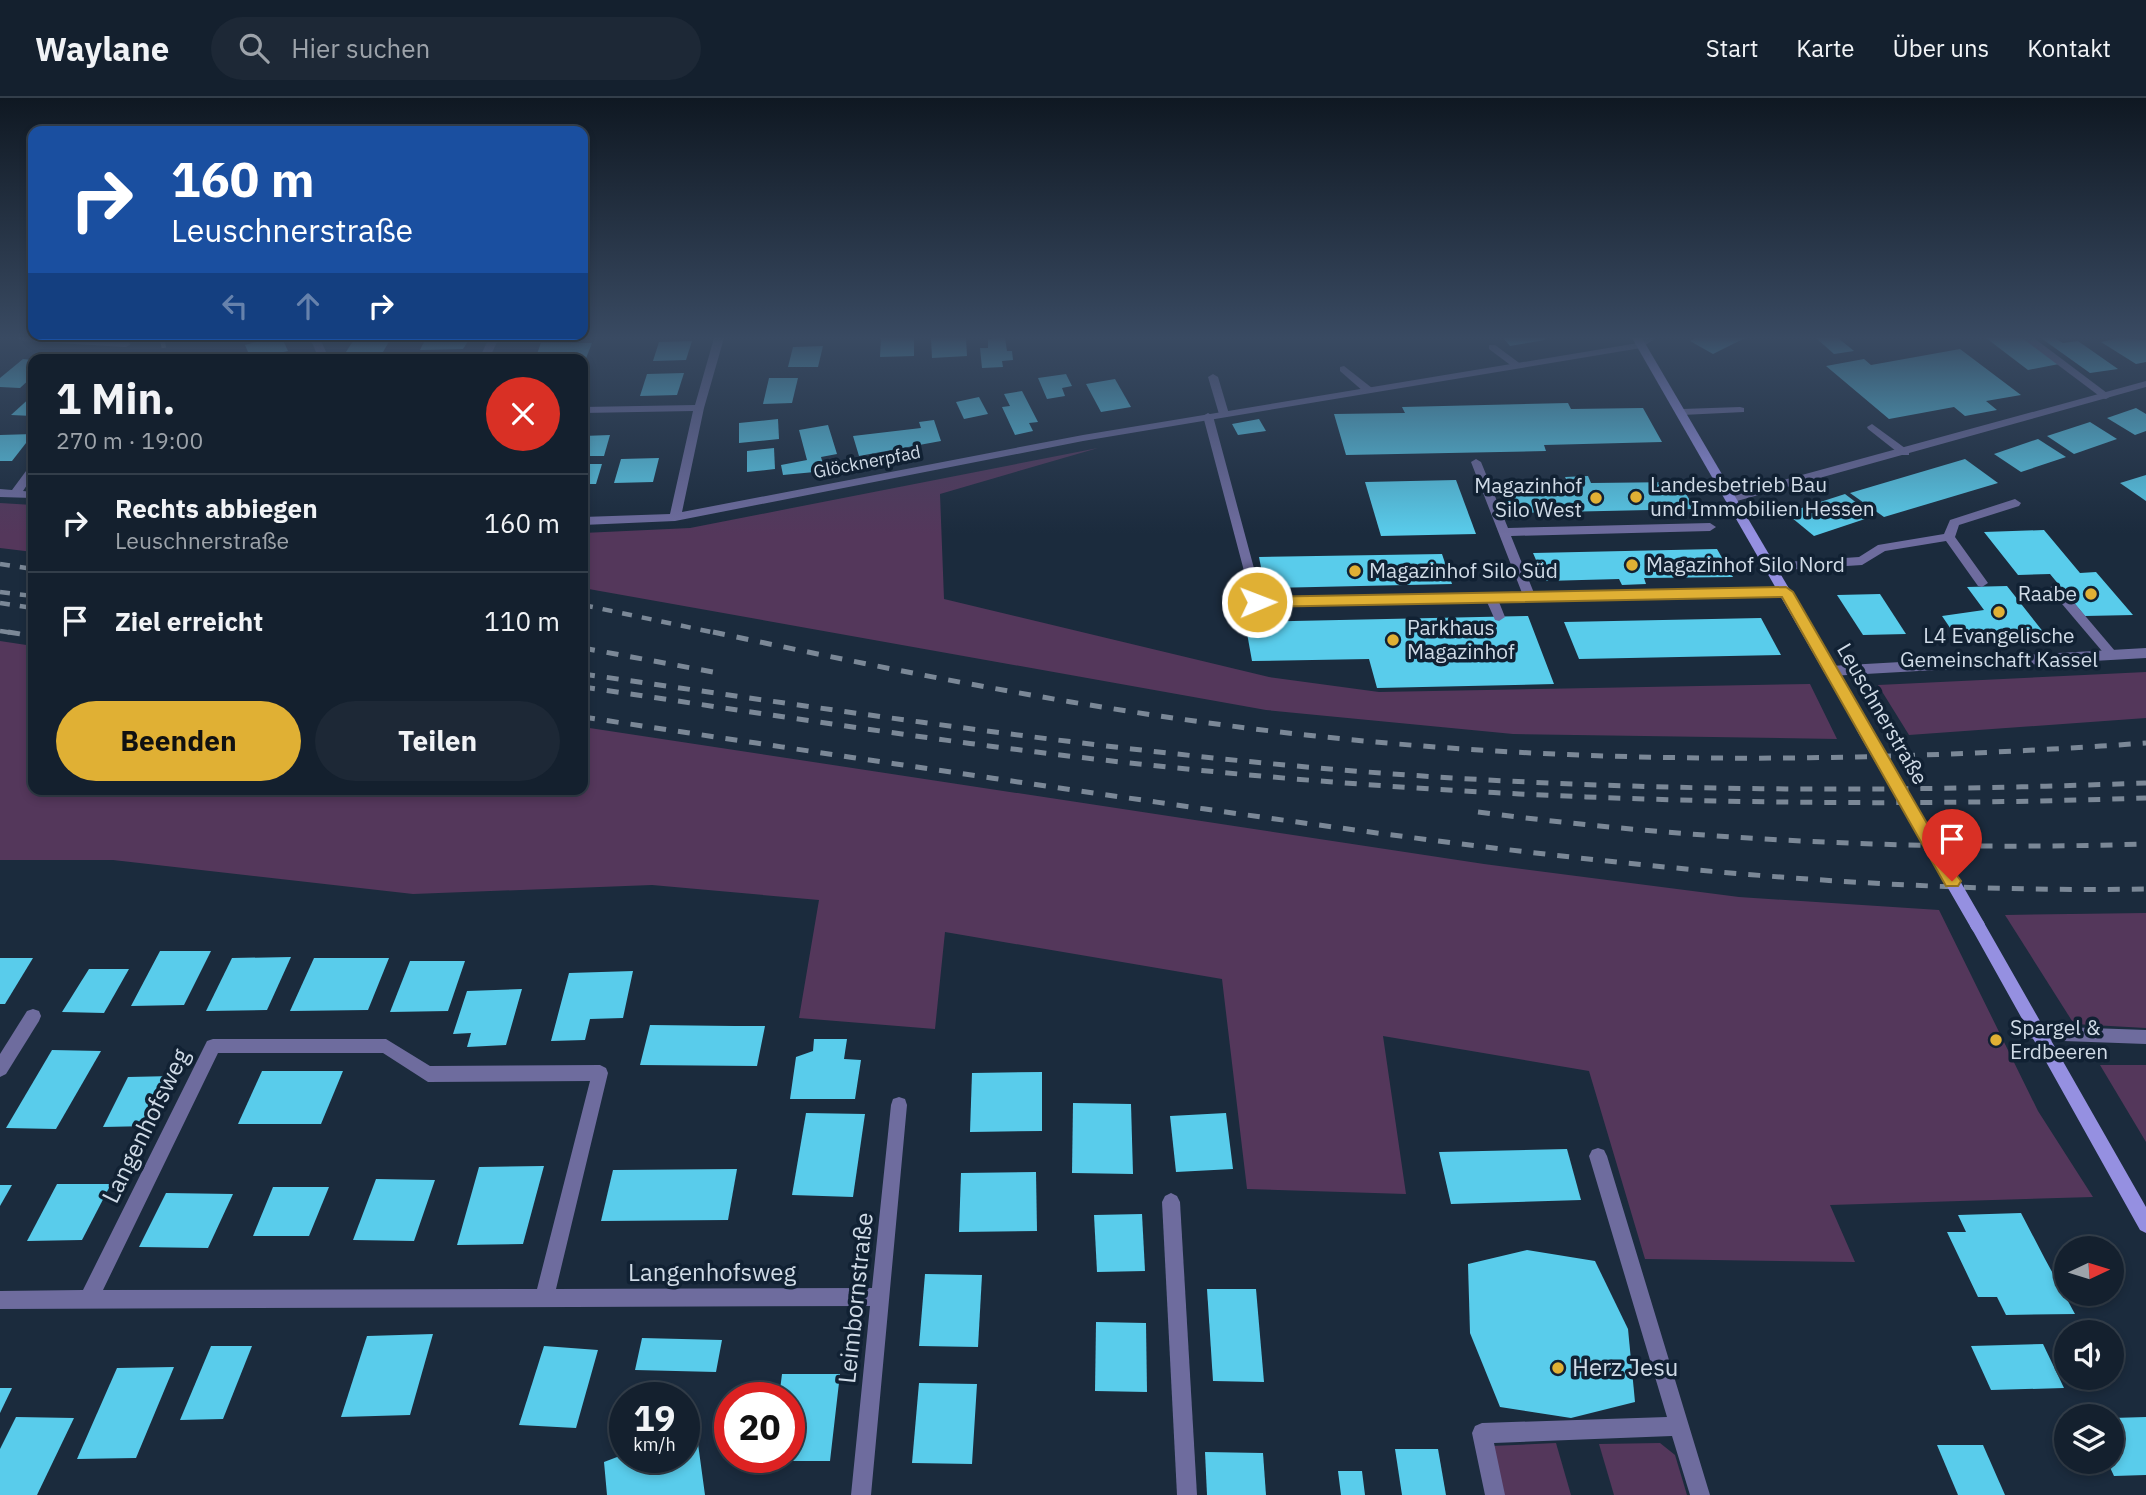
<!DOCTYPE html>
<html lang="de">
<head>
<meta charset="utf-8">
<style>
	:root { --surface:#14202e; --page:#1d2836; --text:#f1f3f6; --muted:#9da3aa; --line:#333e4a; --accent:#e0b034 }
	body { margin:0; font-family:"IBM Plex Sans",sans-serif; background:var(--page); color:var(--text); height:100vh; display:flex; flex-direction:column; font-size:26px; white-space:nowrap }
	* { box-sizing:border-box; margin:0 }
	p { font-size:23px; color:var(--muted) }
	.icon { flex:none; width:38px; height:38px; fill:none; stroke:currentColor; stroke-width:2; stroke-linecap:round; stroke-linejoin:round }
	.map { position:relative; flex:1; overflow:hidden }
	.panel { position:absolute; left:28px; top:256px; width:560px; height:441px; display:flex; flex-direction:column; background:var(--surface); border-radius:14px; box-shadow:0 4px 10px #0003,0 0 0 2px var(--line) }
	.panel>* { flex:none }
	.hud { position:absolute; left:28px; top:28px; width:560px; height:214px; border-radius:14px; box-shadow:0 4px 10px #0003,0 0 0 2px var(--line); background:#1a4fa0; color:#fff; overflow:hidden }
	.needle { width:46px; rotate:86deg }
	.buttons { position:absolute; left:2054px; top:1138px; display:grid; gap:14px }
	.buttons a { display:grid; place-items:center; width:70px; height:70px; border-radius:50%; background:var(--surface); box-shadow:0 4px 10px #0003,0 0 0 2px var(--line); font-size:35px }
	.speed { position:absolute; left:609px; top:1284px; display:flex; gap:14px; font-size:35px; font-weight:700; text-align:center }
	.speed>* { display:grid; place-content:center; width:91px; height:91px; border-radius:50%; background:var(--surface); box-shadow:0 4px 10px #0003,0 0 0 2px var(--line); line-height:1 }
	.speed small { font-size:18px; font-weight:400 }
	.speed .limit { border:10px solid #d22; background:#fff; color:#111 }
	.pin { position:absolute; display:grid; place-items:center; width:60px; height:60px; color:#fff; margin:-72px -30px; border-radius:50% 50% 50% 0; rotate:-45deg; box-shadow:0 0 7px #0007 }
	.pin .icon { rotate:45deg }
	.me { position:absolute; width:77px; margin:-38px; rotate:89deg; stroke-linejoin:round; filter:drop-shadow(0 0 5px #0008) }
	.turn { display:flex; align-items:center; gap:24px; height:147px; padding:0 28px; font-size:32px }
	.turn .icon { width:91px; height:91px; stroke-width:2.5 }
	.turn b { display:block; font-size:49px; line-height:60px }
	.lanes { display:flex; align-items:center; height:66px; padding:0 28px; background:#0003; justify-content:center; gap:35px; direction:ltr }
	.lanes .off { opacity:.35 }
	.round { display:grid; place-items:center; flex:none; width:74px; height:74px; border-radius:37px; background:var(--page) }
	.headline { display:flex; align-items:center; justify-content:space-between; height:119px; padding:0 28px }
	h1 { font-size:42px; font-weight:700; line-height:52px }
	.action { display:flex; gap:14px; margin-top:auto; padding:14px 28px }
	.action a { flex:1; height:80px; border-radius:42px; background:var(--accent); color:#111; font-size:28px; font-weight:700; line-height:80px; text-align:center }
	.action a+a { background:var(--page); color:var(--text) }
	ul { padding:0; list-style:none }
	li { display:flex; align-items:center; gap:21px; height:98px; padding:0 28px; border-top:2px solid var(--line) }
	li div { flex:1 }
	li b { display:block; font-size:26px }
	li em { font-style:normal }
	header { display:flex; align-items:center; gap:42px; box-sizing:border-box; height:98px; padding:0 35px; background:var(--surface); border-bottom:2px solid var(--line) }
	header strong { font-size:33px }
	nav { display:flex; gap:38px; margin-inline-start:auto; font-size:24px }
	.search { width:490px; height:63px; background:var(--page); display:flex; align-items:center; gap:18px; box-sizing:border-box; padding:0 24px; border-radius:38px; color:var(--muted); font-size:26px }
	.map>svg:first-child { display:block }
	.green { fill:#54375b }
	.building { fill:#59cceb }
	.lines { fill:none; stroke-linecap:round; stroke-linejoin:round }
	.lane { fill:#6e6c9e; fill-rule:evenodd }
	.street { fill:#6e6c9e; fill-rule:evenodd }
	.secondary { fill:#9590e1; fill-rule:evenodd }
	.rail-far1 { stroke:#7b8897; stroke-width:4.5; stroke-dasharray:10 10; stroke-linecap:butt }
	.rail { stroke:#7b8897; stroke-width:5; stroke-dasharray:12 12; stroke-linecap:butt }
	.secondary-bridge { stroke:#9590e1; stroke-width:14 }
	.route { fill:#e0b034; stroke:#927222; stroke-width:2 }
	.poi-dot { fill:#e0b034; stroke:#112133; stroke-width:2.5 }
	.labels { text-anchor:middle; stroke-width:7; stroke-linejoin:round; paint-order:stroke }
	.far-street-label { font-size:18px; fill:#d0dbe7; stroke:#112133 }
	.poi-label { font-size:21px; fill:#d0dbe7; stroke:#112133; text-anchor:start }
	.street-label { font-size:21px; fill:#d0dbe7; stroke:#112133 }
	.near-street-label { font-size:24px; fill:#d0dbe7; stroke:#112133 }
	.near-poi-label { font-size:24px; fill:#d0dbe7; stroke:#112133; text-anchor:start }
</style>
</head>
<body>
<header>
<strong>Waylane</strong>
<div class="search"><svg class="icon" aria-label="search" viewBox="0 0 24 24"><circle cx="10" cy="10" r="6"/><path d="M15 15l6 6"/></svg>Hier suchen</div>
<nav><a>Start</a><a>Karte</a><a>Über uns</a><a>Kontakt</a></nav>
</header>
<div class="map">
<svg width="2146" height="1397" viewBox="0 0 2146 1397">
	<rect width="100%" height="100%" fill="#1b2b3d"/>
	<g class="green">
		<polygon points="1098,350 940,396 944,501 1269,579 1379,594 1810,586 1837,641 1513,636 1266,612 583,490 583,435 690,430"/>
		<polygon points="0,405 33,407 33,454 0,450"/>
		<polygon points="0,543 33,548 33,691 583,691 583,629 1484,766 1739,799 1939,812 2038,1013 2093,1099 1830,1107 1855,1164 1645,1161 1589,973 1383,938 1406,1096 1247,1091 1222,881 945,834 935,931 799,920 819,802 652,787 413,796 113,762 0,762"/>
		<polygon points="2146,574 2146,620 1909,637 1878,587"/>
		<polygon points="2146,815 2146,930 2074,926 2005,817"/>
		<polygon points="2100,967 2146,967 2146,1044"/>
		<polygon points="1556,1345 1571,1397 1502,1397 1491,1348"/>
		<polygon points="1660,1345 1675,1357 1687,1397 1614,1397 1599,1346"/>
	</g>
	<g class="building">
		<polygon points="269,240 282,240 288,253 251,261 245,247"/>
		<polygon points="355,240 391,240 383,254 346,254"/>
		<polygon points="426,240 470,240 463,251 420,252"/>
		<polygon points="881,240 914,240 914,258 880,259"/>
		<polygon points="931,240 966,240 967,258 932,260"/>
		<polygon points="1005,240 1007,253 1012,253 1013,262 1002,263 1003,269 982,270 980,250 988,250 988,241"/>
		<polygon points="1503,240 1545,240 1545,242 1510,248"/>
		<polygon points="1696,240 1745,240 1713,256 1690,243"/>
		<polygon points="1816,240 1838,240 1854,253 1834,256"/>
		<polygon points="1986,240 2023,240 2059,266 2028,272"/>
		<polygon points="2041,240 2055,240 2063,245 2078,243 2118,271 2090,275"/>
		<polygon points="2119,240 2146,242 2146,264 2136,266 2101,244"/>
		<polygon points="692,243 686,262 653,263 659,244"/>
		<polygon points="541,245 592,245 583,268 583,261 535,261"/>
		<polygon points="823,248 818,269 788,269 793,249"/>
		<polygon points="1960,251 2021,297 1986,303 1997,312 1965,318 1954,309 1889,321 1826,268 1864,261 1871,267"/>
		<polygon points="23,261 33,262 33,278 20,290 0,289 0,280"/>
		<polygon points="684,275 677,297 640,298 647,276"/>
		<polygon points="1066,276 1072,288 1062,290 1065,298 1047,301 1038,280"/>
		<polygon points="769,280 798,280 792,305 763,306"/>
		<polygon points="1115,281 1131,309 1101,314 1086,286"/>
		<polygon points="1022,293 1038,324 1029,325 1033,333 1015,337 1002,309 1010,308 1004,296"/>
		<polygon points="33,297 33,318 11,317"/>
		<polygon points="979,299 988,316 964,321 956,304"/>
		<polygon points="1568,305 1571,311 1643,310 1662,344 1544,347 1546,353 1346,357 1334,316 1405,315 1402,309"/>
		<polygon points="2136,310 2146,316 2146,333 2135,337 2107,320"/>
		<polygon points="778,321 779,341 739,345 739,325"/>
		<polygon points="1259,321 1266,333 1238,337 1232,326"/>
		<polygon points="934,322 941,343 859,358 853,338 921,330 919,324"/>
		<polygon points="2090,324 2117,341 2074,356 2047,338"/>
		<polygon points="828,327 837,356 821,359 825,373 783,377 781,367 807,362 799,332"/>
		<polygon points="33,336 12,363 0,363 0,337"/>
		<polygon points="610,337 604,358 583,358 583,338"/>
		<polygon points="2038,341 2066,359 2021,374 1994,356"/>
		<polygon points="774,350 775,371 747,374 747,353"/>
		<polygon points="659,360 653,384 614,385 621,361"/>
		<polygon points="1965,361 1998,385 1884,419 1850,395"/>
		<polygon points="583,366 602,366 596,386 583,386"/>
		<polygon points="2146,377 2146,403 2120,385"/>
		<polygon points="1588,378 1591,385 1679,384 1695,411 1509,415 1498,388 1569,387 1565,379"/>
		<polygon points="1456,382 1476,436 1381,438 1365,384"/>
		<polygon points="1845,396 1874,418 1814,438 1786,415"/>
		<polygon points="2044,432 2080,475 2096,474 2133,517 2085,518 2050,476 2018,477 1984,434"/>
		<polygon points="1717,451 1733,479 1644,480 1646,486 1622,487 1619,481 1545,483 1533,455"/>
		<polygon points="1442,456 1452,486 1265,490 1259,459"/>
		<polygon points="2007,488 2048,540 1959,543 1942,518 1984,512 1967,489"/>
		<polygon points="1880,496 1906,536 1863,537 1837,497"/>
		<polygon points="1528,518 1554,586 1377,590 1369,561 1252,563 1245,524"/>
		<polygon points="1761,520 1781,557 1579,561 1564,524"/>
		<polygon points="160,853 211,853 184,907 131,908"/>
		<polygon points="291,859 267,912 206,913 232,860"/>
		<polygon points="0,860 33,860 5,906 0,906"/>
		<polygon points="314,860 389,860 368,912 290,913"/>
		<polygon points="410,863 465,863 448,913 390,914"/>
		<polygon points="89,871 129,871 104,915 62,914"/>
		<polygon points="633,873 623,920 590,921 585,942 551,943 569,875"/>
		<polygon points="522,891 506,947 467,949 471,935 453,936 467,893"/>
		<polygon points="650,927 735,928 765,928 757,968 640,967"/>
		<polygon points="814,941 847,941 844,961 861,962 855,1001 790,1001 796,959 813,953"/>
		<polygon points="52,952 101,953 56,1031 6,1030"/>
		<polygon points="262,973 343,973 321,1026 238,1026"/>
		<polygon points="1042,974 1042,1033 970,1034 972,975"/>
		<polygon points="173,978 150,1028 103,1029 128,979"/>
		<polygon points="1073,1005 1131,1006 1133,1076 1072,1075"/>
		<polygon points="806,1015 865,1016 853,1099 792,1097"/>
		<polygon points="1226,1015 1233,1071 1176,1074 1170,1018"/>
		<polygon points="1567,1051 1581,1102 1451,1106 1439,1054"/>
		<polygon points="544,1068 523,1146 457,1147 479,1069"/>
		<polygon points="737,1071 728,1122 601,1123 613,1072"/>
		<polygon points="1036,1074 1037,1133 959,1134 961,1075"/>
		<polygon points="376,1081 435,1082 414,1143 353,1142"/>
		<polygon points="57,1086 111,1086 82,1142 27,1143"/>
		<polygon points="0,1087 12,1087 0,1108"/>
		<polygon points="273,1089 329,1089 309,1138 253,1138"/>
		<polygon points="166,1095 233,1096 208,1150 139,1149"/>
		<polygon points="2021,1115 2045,1161 2075,1216 2006,1217 1997,1199 1978,1199 1947,1134 1966,1134 1958,1117"/>
		<polygon points="1142,1116 1145,1173 1097,1174 1094,1117"/>
		<polygon points="1527,1152 1595,1163 1628,1231 1635,1304 1571,1320 1500,1309 1470,1235 1468,1166"/>
		<polygon points="925,1176 982,1177 978,1249 919,1248"/>
		<polygon points="1207,1191 1256,1191 1264,1284 1213,1283"/>
		<polygon points="1096,1224 1146,1225 1147,1294 1095,1293"/>
		<polygon points="433,1236 410,1317 341,1319 367,1238"/>
		<polygon points="642,1240 722,1242 716,1274 635,1272"/>
		<polygon points="2043,1246 2064,1290 1991,1292 1971,1248"/>
		<polygon points="211,1248 252,1248 223,1321 180,1322"/>
		<polygon points="544,1248 598,1252 576,1330 519,1327"/>
		<polygon points="174,1269 136,1360 77,1361 117,1270"/>
		<polygon points="782,1276 840,1276 830,1363 770,1363 771,1360 789,1360 789,1300 779,1300"/>
		<polygon points="919,1285 977,1286 972,1366 912,1365"/>
		<polygon points="0,1290 12,1290 0,1315"/>
		<polygon points="16,1319 74,1320 37,1397 0,1397 0,1351"/>
		<polygon points="2146,1319 2146,1377 2114,1378 2107,1363 2112,1363 2112,1320"/>
		<polygon points="696,1331 705,1397 607,1397 604,1364 625,1356 625,1360 684,1360 684,1335"/>
		<polygon points="1937,1347 1983,1347 2005,1397 1958,1397"/>
		<polygon points="1395,1351 1438,1351 1446,1397 1402,1397"/>
		<polygon points="1205,1354 1263,1355 1266,1397 1207,1397"/>
		<polygon points="1338,1373 1362,1373 1365,1397 1341,1397"/>
	</g>
	<g class="lines">
		<g class="lane">
			<polygon points="2022,240 2034,240 2111,298 2106,301 2102,300"/>
			<polygon points="1489,247 1495,247 1522,267 1513,269 1489,251"/>
			<polygon points="1344,268 1372,290 1372,294 1364,294 1340,273 1340,269"/>
			<polygon points="1213,276 1218,279 1229,316 1228,318 1224,319 1219,316 1208,279"/>
			<polygon points="1740,309 1744,310 1744,314 1682,317 1677,314 1682,311"/>
			<polygon points="1208,315 1213,318 1262,500 1522,495 1471,364 1476,361 1481,364 1508,430 1710,425 1716,429 1710,433 1511,438 1534,495 1786,490 1792,494 1786,498 1499,504 1505,519 1499,523 1495,522 1487,504 1253,507 1203,318"/>
			<polygon points="1872,326 1909,353 1909,357 1901,357 1868,331 1867,329"/>
			<polygon points="2015,401 2021,405 2019,408 1959,427 1955,439 1988,485 1982,489 1978,488 1946,443 1885,453 1862,467 1772,473 1766,469 1772,465 1859,459 1878,447 1944,436 1950,422"/>
			<polygon points="2055,486 2059,487 2115,553 2117,556 2115,559 2107,559 2051,493 2049,490"/>
			<polygon points="1598,1050 1604,1052 1607,1058 1710,1397 1690,1397 1672,1338 1494,1345 1505,1397 1485,1397 1472,1335 1475,1328 1482,1325 1667,1319 1589,1058 1592,1052"/>
		</g>
		<g class="street">
			<polygon points="18,240 126,243 131,246 126,249 23,243"/>
			<polygon points="310,240 320,240 329,261 319,261"/>
			<polygon points="489,240 499,240 489,261 479,261"/>
			<polygon points="714,240 724,240 704,310 682,414 1083,337 1638,245 1644,240 1656,240 1641,250 1083,343 675,423 583,427 583,419 670,416 693,313 583,315 583,309 695,307"/>
			<polygon points="2146,283 2146,289 1737,403 1733,404 1727,400 1729,397"/>
			<polygon points="33,368 33,378 23,393 33,394 33,400 0,399 0,391 12,392 29,369"/>
			<polygon points="2146,550 2146,560 1830,578 1824,573 1830,568"/>
			<polygon points="33,911 39,913 41,918 39,923 6,976 0,979 0,956 27,913"/>
			<polygon points="2036,928 2146,932 2146,946 2036,942 2030,940 2028,935 2030,930"/>
			<path d="M213,941H386L430,968L600,967L606,970L608,975L556,1191L872,1190L891,1007L893,1001L899,999L905,1001L907,1007L871,1397H851L870,1208L0,1211V1193L83,1192L207,943ZM218,955H383L428,984L590,983L537,1191L103,1192Z"/>
			<polygon points="1171,1095 1177,1098 1180,1104 1197,1397 1177,1397 1162,1104 1165,1098"/>
		</g>
		<g class="secondary">
			<polygon points="1632,240 1642,240 1868,625 1870,629 1868,633 1858,633"/>
			<polygon points="1978,821 1983,823 2146,1109 2146,1135 2140,1132 1973,833 1970,828 1973,823"/>
		</g>
		<g class="rail-far1">
			<polyline points="162,240 166,261"/>
			<polyline points="0,466 33,471"/>
			<polyline points="0,494 33,498"/>
			<polyline points="0,505 33,510"/>
			<polyline points="583,507 721,536"/>
			<polyline points="0,533 20,536"/>
		</g>
		<g class="rail">
			<polyline points="8,534 33,538"/>
			<path d="M713,534C910,576 1106,615 1306,637C1585,668 1866,665 2146,645"/>
			<polyline points="583,550 724,576"/>
			<path d="M583,576C835,612 1088,651 1342,672C1610,694 1878,695 2146,685"/>
			<path d="M583,589C781,618 978,650 1177,670C1499,703 1822,711 2146,700"/>
			<path d="M583,619C802,652 1021,685 1240,716C1543,759 1840,796 2146,791"/>
			<path d="M1478,714C1700,743 1922,753 2146,746"/>
		</g>
		<polyline class="secondary-bridge" points="1863,629 1978,828"/>
	</g>
	<linearGradient id="sky" x2="0" y2="1"><stop stop-color="#0f1822"/><stop offset="0.55" stop-color="#394a62"/><stop offset="1" stop-color="#394a62" stop-opacity="0"/></linearGradient>
	<rect width="2146" height="436" fill="url(#sky)"/>
	<polygon class="route" points="1786,489 1793,494 1958,779 1961,783 1958,788 1946,788 1782,499 1257,509 1250,504 1257,499"/>
	<g class="poi-dot">
		<circle cx="1636" cy="399" r="7"/>
		<circle cx="1596" cy="400" r="7"/>
		<circle cx="1632" cy="467" r="7"/>
		<circle cx="1355" cy="473" r="7"/>
		<circle cx="2091" cy="496" r="7"/>
		<circle cx="1999" cy="514" r="7"/>
		<circle cx="1393" cy="542" r="7"/>
		<circle cx="1996" cy="942" r="7"/>
		<circle cx="1558" cy="1270" r="7"/>
	</g>
	<g class="labels">
		<g class="far-street-label">
			<text transform="translate(867 364) rotate(-11)" y="6">Glöcknerpfad</text>
		</g>
		<g class="poi-label">
			<text x="1650" y="394">Landesbetrieb Bau<tspan x="1650" dy="24">und Immobilien Hessen</tspan></text>
			<text x="1582" y="395" text-anchor="end">Magazinhof<tspan x="1582" dy="24">Silo West</tspan></text>
			<text x="1646" y="474">Magazinhof Silo Nord</text>
			<text x="1369" y="480">Magazinhof Silo Süd</text>
			<text x="2077" y="503" text-anchor="end">Raabe</text>
			<text x="1407" y="537">Parkhaus<tspan x="1407" dy="24">Magazinhof</tspan></text>
			<text x="1999" y="545" text-anchor="middle">L4 Evangelische<tspan x="1999" dy="24">Gemeinschaft Kassel</tspan></text>
			<text x="2010" y="937">Spargel &amp;<tspan x="2010" dy="24">Erdbeeren</tspan></text>
		</g>
		<g class="street-label">
			<text transform="translate(1882 616) rotate(60)" y="7">Leuschnerstraße</text>
		</g>
		<g class="near-street-label">
			<text transform="translate(146 1028) rotate(-64)" y="8">Langenhofsweg</text>
			<text x="712" y="1183">Langenhofsweg</text>
			<text transform="translate(856 1200) rotate(-84)" y="8">Leimbornstraße</text>
		</g>
		<g class="near-poi-label">
			<text x="1572" y="1278">Herz Jesu</text>
		</g>
	</g>
</svg>
<div class="buttons">
<a><svg class="needle" viewBox="-14 -14 28 28"><path d="M0-13l5 13h-10z" fill="#e53935"/><path d="M0 13l5-13h-10z" fill="#9da3aa"/></svg></a>
<a><svg class="icon" aria-label="sound" viewBox="0 0 24 24"><path d="M4 9h4l5-4v14l-5-4H4zM17 9q2 3 0 6"/></svg></a>
<a><svg class="icon" aria-label="layers" viewBox="0 0 24 24"><path d="M12 4l9 5-9 5-9-5zM3 14l9 5 9-5"/></svg></a>
</div>
<div class="speed"><div>19<small>km/h</small></div><div class="limit">20</div></div>
<div class="pin" style="left:1952px;top:783px;background:#d93025"><svg class="icon" aria-label="arrive" viewBox="0 0 24 24"><path d="M6 21V4h12l-3 4 3 4H6"/></svg></div>
<svg class="me" style="left:1257px;top:504px" viewBox="-20 -20 40 40"><circle r="17" fill="#e0b034" stroke="#fff" stroke-width="3"/><path d="M0-11L8 9 0 5-8 9z" fill="#fff"/></svg>
<div class="hud">
<div class="turn"><svg class="icon" aria-label="right" viewBox="0 0 24 24"><path d="M7 20v-9h11M14 6l5 5-5 5"/></svg><div><b>160 m</b>Leuschnerstraße</div></div>
<div class="lanes"><svg class="icon off" aria-label="left" viewBox="0 0 24 24"><path d="M17 20v-9H6M10 6l-5 5 5 5"/></svg><svg class="icon off" aria-label="ahead" viewBox="0 0 24 24"><path d="M12 20V5M6 11l6-6 6 6"/></svg><svg class="icon" aria-label="right" viewBox="0 0 24 24"><path d="M7 20v-9h11M14 6l5 5-5 5"/></svg></div>
</div>
<section class="panel">
<div class="headline"><div><h1>1 Min.</h1><p>270 m · 19:00</p></div><a class="round" style="background:#d93025;color:#fff"><svg class="icon" aria-label="close" viewBox="0 0 24 24"><path d="M6 6l12 12M18 6L6 18"/></svg></a></div>
<ul>
<li><svg class="icon" aria-label="right" viewBox="0 0 24 24"><path d="M7 20v-9h11M14 6l5 5-5 5"/></svg><div><b>Rechts abbiegen</b><p>Leuschnerstraße</p></div><em>160 m</em></li>
<li><svg class="icon" aria-label="arrive" viewBox="0 0 24 24"><path d="M6 21V4h12l-3 4 3 4H6"/></svg><div><b>Ziel erreicht</b></div><em>110 m</em></li>
</ul>
<div class="action"><a>Beenden</a><a>Teilen</a></div>
</section>
</div>
</body>
</html>
